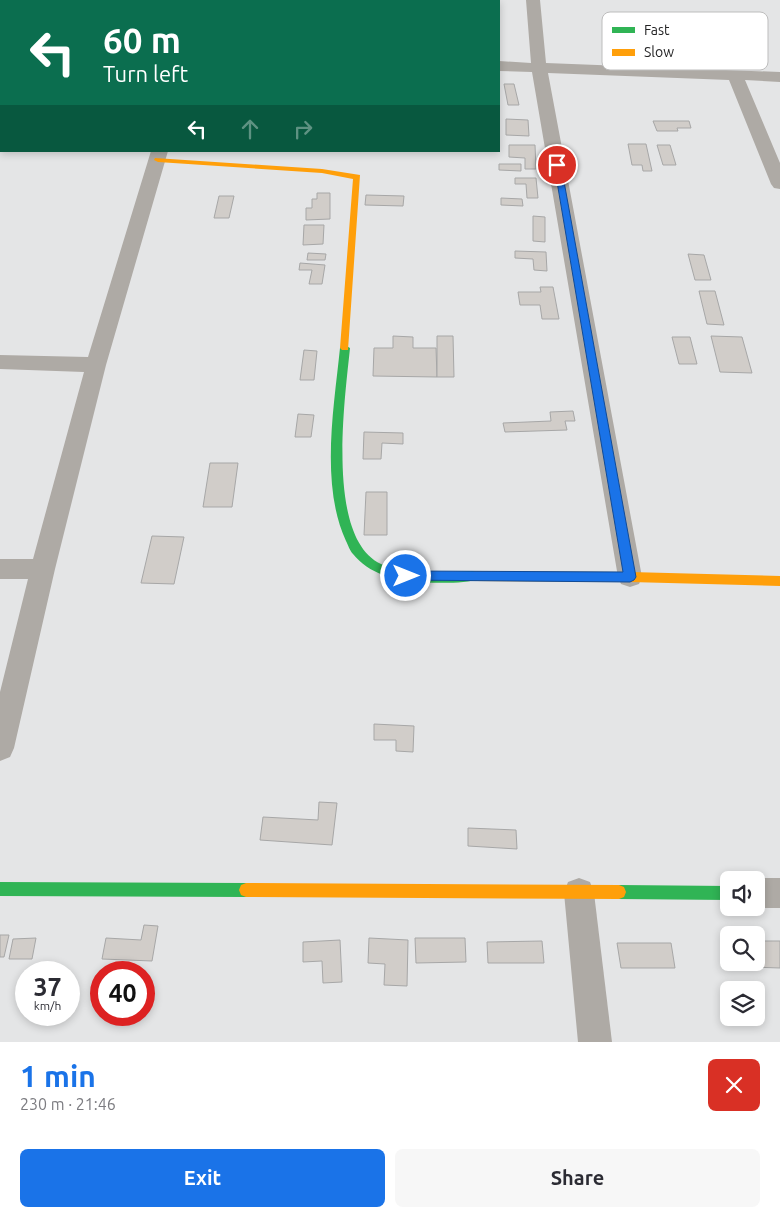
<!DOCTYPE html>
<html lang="en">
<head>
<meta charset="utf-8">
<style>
	:root { --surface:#fff; --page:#f7f7f7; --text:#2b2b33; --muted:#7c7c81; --accent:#1a73e8 }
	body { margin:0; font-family:Ubuntu,sans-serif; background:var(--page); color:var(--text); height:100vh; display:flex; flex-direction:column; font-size:19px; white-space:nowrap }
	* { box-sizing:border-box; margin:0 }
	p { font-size:16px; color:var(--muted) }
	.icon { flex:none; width:28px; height:28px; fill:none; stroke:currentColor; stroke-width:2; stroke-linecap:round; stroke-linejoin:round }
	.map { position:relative; height:1042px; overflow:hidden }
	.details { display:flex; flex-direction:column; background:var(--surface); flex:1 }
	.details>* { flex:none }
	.hud { position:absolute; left:0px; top:0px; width:500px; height:152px; box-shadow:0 2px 8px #0003; background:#0b6e4f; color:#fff; overflow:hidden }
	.tools { position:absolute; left:720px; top:871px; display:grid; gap:10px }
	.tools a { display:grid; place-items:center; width:45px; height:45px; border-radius:8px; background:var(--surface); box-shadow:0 2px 8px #0003; font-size:25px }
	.speed { position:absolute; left:15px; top:961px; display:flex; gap:10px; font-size:25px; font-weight:700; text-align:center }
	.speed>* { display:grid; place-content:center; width:65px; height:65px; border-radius:50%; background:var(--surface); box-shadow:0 2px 8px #0003; line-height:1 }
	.speed small { font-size:12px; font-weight:400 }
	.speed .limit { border:8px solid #d22; background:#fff; color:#111 }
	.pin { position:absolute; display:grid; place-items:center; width:42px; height:42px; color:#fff; margin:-21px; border:2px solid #fff; border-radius:50%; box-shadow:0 1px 5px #0007 }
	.me { position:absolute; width:55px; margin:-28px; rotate:90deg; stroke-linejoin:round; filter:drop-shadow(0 0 4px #0008) }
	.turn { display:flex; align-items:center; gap:18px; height:105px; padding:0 20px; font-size:22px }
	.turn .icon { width:65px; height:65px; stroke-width:2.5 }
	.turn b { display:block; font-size:35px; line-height:42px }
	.lanes { display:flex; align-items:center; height:48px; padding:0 20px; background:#0003; justify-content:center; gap:25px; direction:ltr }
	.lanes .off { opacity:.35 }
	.round { display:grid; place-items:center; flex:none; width:52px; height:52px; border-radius:8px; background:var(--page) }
	.headline { display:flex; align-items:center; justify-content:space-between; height:85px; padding:0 20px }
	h1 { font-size:30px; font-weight:700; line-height:38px; color:var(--accent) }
	.primary-button { display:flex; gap:10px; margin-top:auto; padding:10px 20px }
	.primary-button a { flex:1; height:58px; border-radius:8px; background:var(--accent); color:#fff; font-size:20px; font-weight:700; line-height:58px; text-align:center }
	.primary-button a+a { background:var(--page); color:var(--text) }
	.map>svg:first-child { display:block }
	.building { fill:#d1cdc9; stroke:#a7a7a7 }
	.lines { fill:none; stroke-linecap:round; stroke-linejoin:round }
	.street { fill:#aeaaa5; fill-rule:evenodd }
	.fast { fill:#30b455; fill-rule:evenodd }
	.slow { fill:#ff9f0a; fill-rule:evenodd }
	.route { fill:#1a73e8; stroke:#114b97 }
	.key { fill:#fff; stroke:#bdbdbd; stroke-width:1 }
	.key-label { font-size:14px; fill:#232324 }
</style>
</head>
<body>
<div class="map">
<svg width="780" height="1042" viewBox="0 0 780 1042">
	<rect width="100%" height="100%" fill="#e4e5e6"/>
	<g class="building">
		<polygon points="504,84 514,84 519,105 508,105"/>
		<polygon points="506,119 528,120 529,136 506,135"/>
		<polygon points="653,121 689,121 691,128 677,128 678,131 657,131"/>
		<polygon points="628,144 646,144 652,171 643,171 642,165 632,165"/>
		<polygon points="509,145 535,145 536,169 525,169 525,158 509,157"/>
		<polygon points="657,145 670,145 676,165 663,165"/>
		<polygon points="499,164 521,164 521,171 499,170"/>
		<polygon points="515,178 536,178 538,198 527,198 526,184 515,184"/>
		<polygon points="317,193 330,193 330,219 306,220 306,208 312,208 312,199 317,199"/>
		<polygon points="366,195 404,196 403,206 365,205"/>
		<polygon points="219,196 234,196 229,218 214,218"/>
		<polygon points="501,198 522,199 523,206 501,205"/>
		<polygon points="533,216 545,217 545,242 533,241"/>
		<polygon points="304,225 324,225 323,244 303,245"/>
		<polygon points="515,251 546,252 547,271 534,270 533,259 515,258"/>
		<polygon points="308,253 326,254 325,260 307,260"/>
		<polygon points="688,254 704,255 711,280 695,280"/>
		<polygon points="300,263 325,265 322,284 309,284 312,270 299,270"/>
		<polygon points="540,287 553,287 559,319 542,319 540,305 520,305 518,292 541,292"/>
		<polygon points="699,291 715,291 724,325 707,324"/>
		<polygon points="393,336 413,337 413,348 436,348 437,377 373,376 374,348 393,348"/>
		<polygon points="437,336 453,336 454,377 437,377"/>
		<polygon points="711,336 742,337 752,373 720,372"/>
		<polygon points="672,337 690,337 697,364 679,364"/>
		<polygon points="304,350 317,351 314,380 300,380"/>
		<polygon points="573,411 575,421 565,421 567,430 505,432 503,423 551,421 550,412"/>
		<polygon points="298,414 314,415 311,437 295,437"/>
		<polygon points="364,432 403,433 403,444 382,443 381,459 363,459"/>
		<polygon points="210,463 238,463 232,507 203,507"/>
		<polygon points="366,492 387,492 387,535 364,535"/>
		<polygon points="152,536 184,537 174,584 141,583"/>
		<polygon points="374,724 414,726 413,752 396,751 396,740 374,740"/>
		<polygon points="319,802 337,803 332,845 260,840 263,817 318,820"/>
		<polygon points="468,828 516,830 517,849 468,846"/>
		<polygon points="144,925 158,926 152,961 102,959 106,938 141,940"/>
		<polygon points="0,935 9,935 4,957 0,957"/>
		<polygon points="36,938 32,959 9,959 13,939"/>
		<polygon points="369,938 408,940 407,986 384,985 385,964 368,963"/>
		<polygon points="415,938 465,938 466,962 416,963"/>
		<polygon points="340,940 342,982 323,983 322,961 303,962 303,942"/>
		<polygon points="542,941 544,963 488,963 487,942"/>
		<polygon points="756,941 780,941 780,968 750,967 749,962 756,962"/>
		<polygon points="617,943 671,943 675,968 621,968"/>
	</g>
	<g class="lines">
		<g class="street">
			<polygon points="526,0 540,0 546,63 780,72 780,82 745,80 780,163 780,189 774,188 771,184 729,80 548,73 642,577 639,584 630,587 621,584 618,577 532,72 499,71 499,61 531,63"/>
			<polygon points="1,45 1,57 0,58 0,46"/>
			<polygon points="151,151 168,151 106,365 55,569 14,748 10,757 0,761 0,692 28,579 0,579 0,559 33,559 84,372 0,369 0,355 88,357"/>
			<polygon points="579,878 590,882 594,893 612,1042 578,1042 564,893 568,882"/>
			<polygon points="756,878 780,878 780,908 754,908 756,908 756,880 751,880"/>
		</g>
		<g class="fast">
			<path d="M345,345L350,348C345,399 325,538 381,564C409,577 445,572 475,571L479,573L481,576L479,579C466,584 433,583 418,582C394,580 369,574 353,554C350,551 348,545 346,541C320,485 334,407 340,348Z"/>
			<polygon points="0,882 246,883 251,885 253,890 251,895 246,897 0,896"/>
			<polygon points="619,885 729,886 729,900 619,899 614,897 612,892 614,887"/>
		</g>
		<g class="slow">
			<polygon points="155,158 322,169 360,175 348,350 342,350 340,348 353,179 322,173 158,162 154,160"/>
			<polygon points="475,571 630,572 780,576 780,586 630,582 475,581 471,579 469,576 471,573"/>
			<polygon points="246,883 619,885 624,887 626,892 624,897 619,899 246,897 241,895 239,890 241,885"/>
		</g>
	</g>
	<polygon class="route" points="554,164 561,165 636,577 634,580 630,582 402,580 400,576 402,573 406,571 623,572"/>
	<rect x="602" y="12" width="166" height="58" rx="8" class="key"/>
	<rect x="612" y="27" width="23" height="6" fill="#30b455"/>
	<rect x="612" y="49" width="23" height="7" fill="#ff9f0a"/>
	<g class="key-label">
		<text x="644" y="35">Fast</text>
		<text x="644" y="57">Slow</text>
	</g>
</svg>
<div class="tools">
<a><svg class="icon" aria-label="sound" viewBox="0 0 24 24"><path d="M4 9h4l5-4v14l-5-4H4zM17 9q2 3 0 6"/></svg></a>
<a><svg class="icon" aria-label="search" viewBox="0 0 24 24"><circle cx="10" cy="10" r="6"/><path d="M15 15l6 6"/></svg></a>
<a><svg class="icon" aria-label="layers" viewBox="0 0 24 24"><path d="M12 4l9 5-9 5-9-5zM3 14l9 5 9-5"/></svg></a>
</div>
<div class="speed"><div>37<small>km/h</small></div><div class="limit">40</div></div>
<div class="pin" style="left:557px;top:165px;background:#d93025"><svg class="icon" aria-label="arrive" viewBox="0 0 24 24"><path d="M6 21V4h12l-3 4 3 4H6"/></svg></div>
<svg class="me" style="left:406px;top:576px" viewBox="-20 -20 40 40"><circle r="17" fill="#1a73e8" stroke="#fff" stroke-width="3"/><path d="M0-11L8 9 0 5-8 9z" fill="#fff"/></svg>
<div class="hud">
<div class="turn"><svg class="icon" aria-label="left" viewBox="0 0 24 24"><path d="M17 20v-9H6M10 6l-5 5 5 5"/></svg><div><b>60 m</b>Turn left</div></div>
<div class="lanes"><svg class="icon" aria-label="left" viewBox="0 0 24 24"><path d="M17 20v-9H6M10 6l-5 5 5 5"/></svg><svg class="icon off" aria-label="ahead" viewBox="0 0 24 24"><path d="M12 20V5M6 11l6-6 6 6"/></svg><svg class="icon off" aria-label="right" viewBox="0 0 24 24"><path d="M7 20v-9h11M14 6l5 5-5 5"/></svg></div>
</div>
</div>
<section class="details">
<div class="headline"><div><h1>1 min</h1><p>230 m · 21:46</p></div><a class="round" style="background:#d93025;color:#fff"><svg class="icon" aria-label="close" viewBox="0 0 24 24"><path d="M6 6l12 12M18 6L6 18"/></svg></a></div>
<div class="primary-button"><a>Exit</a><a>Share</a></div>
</section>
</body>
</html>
